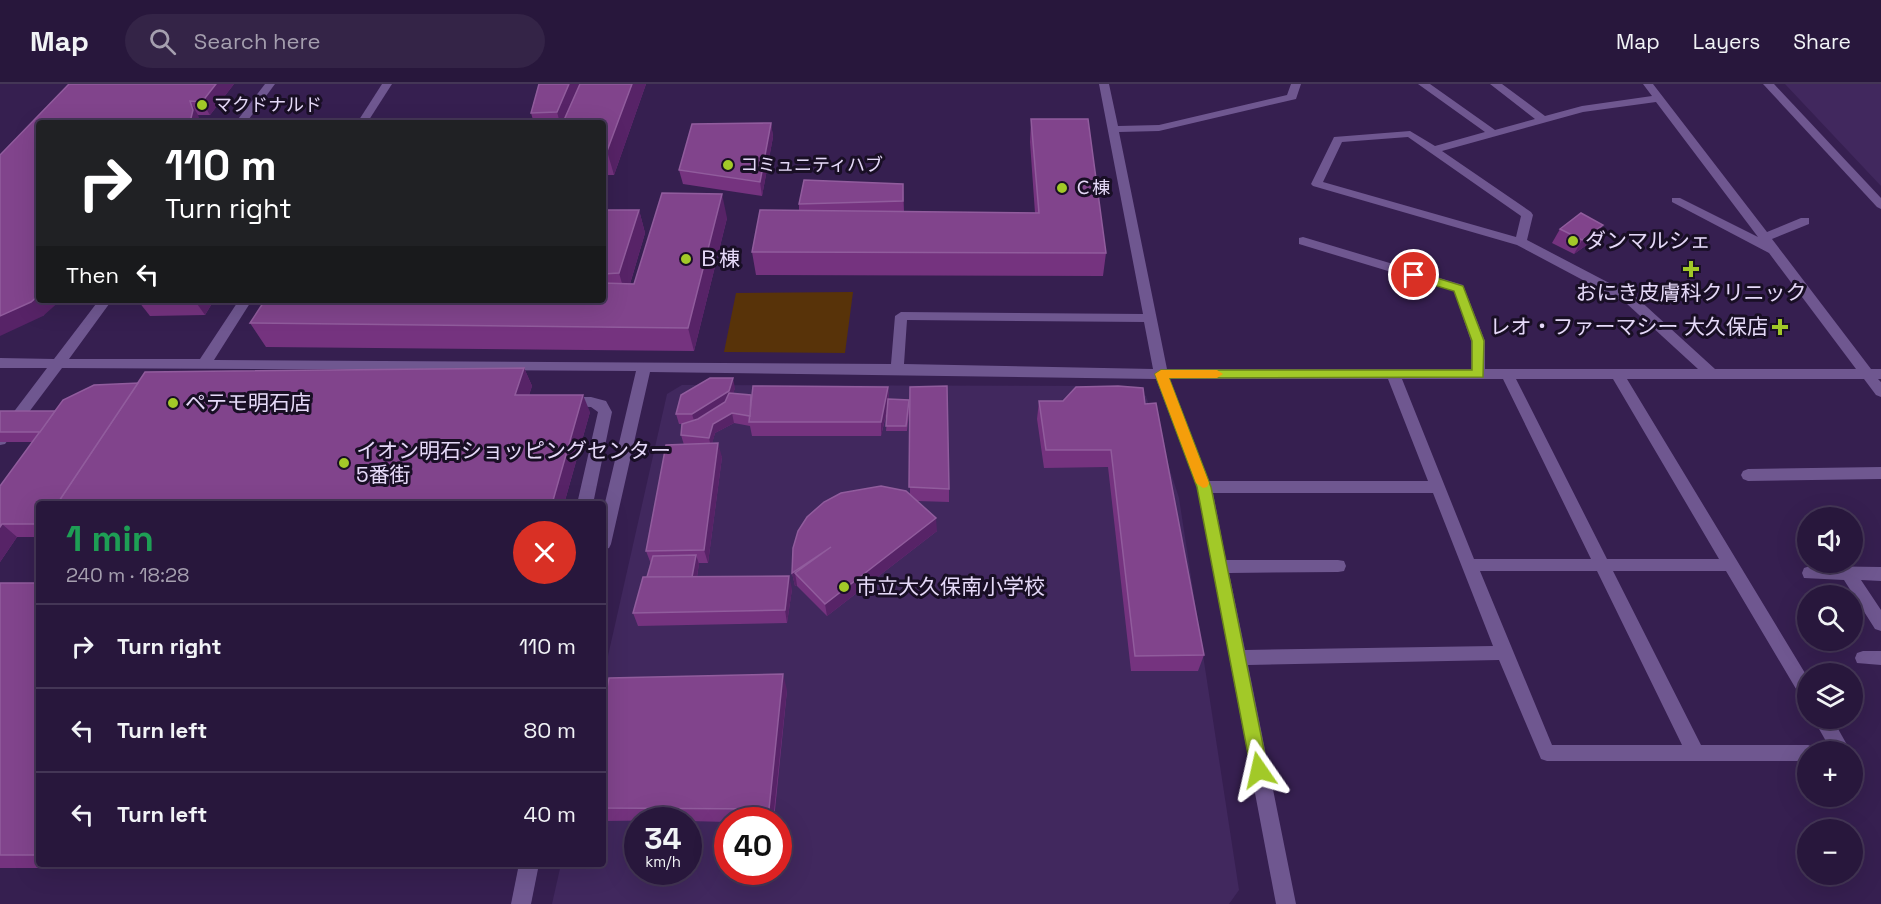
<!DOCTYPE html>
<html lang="en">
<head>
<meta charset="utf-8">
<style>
	:root { --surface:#28173c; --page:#342447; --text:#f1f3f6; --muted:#a59faf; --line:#443656 }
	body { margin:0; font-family:"Space Grotesk","Noto Sans JP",sans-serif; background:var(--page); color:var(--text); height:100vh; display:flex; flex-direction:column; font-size:22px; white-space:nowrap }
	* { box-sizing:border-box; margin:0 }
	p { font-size:20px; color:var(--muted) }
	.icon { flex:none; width:33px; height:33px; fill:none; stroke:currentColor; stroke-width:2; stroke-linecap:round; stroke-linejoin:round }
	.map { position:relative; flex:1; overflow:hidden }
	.drawer { position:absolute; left:36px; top:417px; width:570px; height:366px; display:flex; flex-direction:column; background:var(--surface); border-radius:6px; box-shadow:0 6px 24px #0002,0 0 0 2px var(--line) }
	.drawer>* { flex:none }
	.hud { position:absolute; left:36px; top:36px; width:570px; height:183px; border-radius:6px; box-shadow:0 6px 24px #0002,0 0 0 2px var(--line); background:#202124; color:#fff; overflow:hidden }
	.controls { position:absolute; left:1797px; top:423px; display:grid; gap:12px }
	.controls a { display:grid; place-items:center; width:66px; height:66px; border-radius:50%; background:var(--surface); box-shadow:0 6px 24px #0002,0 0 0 2px var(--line); font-size:30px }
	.speed { position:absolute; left:624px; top:723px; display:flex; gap:12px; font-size:30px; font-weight:700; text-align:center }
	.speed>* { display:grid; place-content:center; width:78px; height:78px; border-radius:50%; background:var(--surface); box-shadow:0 6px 24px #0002,0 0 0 2px var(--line); line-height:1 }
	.speed small { font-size:15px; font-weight:400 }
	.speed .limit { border:9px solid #d22; background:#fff; color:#111 }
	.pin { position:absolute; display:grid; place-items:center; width:51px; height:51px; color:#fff; margin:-26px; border:3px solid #fff; border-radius:50%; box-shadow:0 2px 6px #0007 }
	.me { position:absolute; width:66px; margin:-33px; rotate:349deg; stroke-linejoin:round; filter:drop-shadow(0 0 4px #0008) }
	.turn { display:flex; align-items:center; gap:21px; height:126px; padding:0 30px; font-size:27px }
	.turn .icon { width:78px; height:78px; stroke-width:2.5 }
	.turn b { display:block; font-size:42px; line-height:51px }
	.then { display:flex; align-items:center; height:57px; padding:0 30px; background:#0003; gap:12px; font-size:22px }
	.round { display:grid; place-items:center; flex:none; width:63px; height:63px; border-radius:32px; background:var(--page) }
	.headline { display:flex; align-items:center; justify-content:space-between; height:102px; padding:0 30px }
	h1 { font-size:36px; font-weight:800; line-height:45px; color:#1e9e55 }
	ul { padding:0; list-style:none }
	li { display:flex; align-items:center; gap:18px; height:84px; padding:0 30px; border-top:2px solid var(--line) }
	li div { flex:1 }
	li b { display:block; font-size:22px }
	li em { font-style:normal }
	header { display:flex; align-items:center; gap:36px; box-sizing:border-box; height:84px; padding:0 30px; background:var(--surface); border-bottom:2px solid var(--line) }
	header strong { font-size:28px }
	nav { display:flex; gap:33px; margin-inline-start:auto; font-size:21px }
	.search { width:420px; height:54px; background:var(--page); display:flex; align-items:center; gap:15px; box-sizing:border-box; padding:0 21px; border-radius:33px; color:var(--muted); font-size:22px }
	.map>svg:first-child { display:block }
	.built { fill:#41285e; fill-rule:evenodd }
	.green { fill:#583309 }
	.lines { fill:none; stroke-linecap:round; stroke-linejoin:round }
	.minor { fill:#6f5790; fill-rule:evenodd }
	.wall { fill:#75337f }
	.shaded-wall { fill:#572367 }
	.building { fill:#81448c; stroke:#915c9d; stroke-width:1.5 }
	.route { fill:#a2c928; stroke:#69831a; stroke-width:1.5 }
	.slow { fill:#f59e0b }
	.poi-dot { fill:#a2c928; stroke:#190f25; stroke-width:2 }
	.labels { text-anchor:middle; stroke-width:6; stroke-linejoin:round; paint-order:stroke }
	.far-poi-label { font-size:18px; fill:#e5d9f8; stroke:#190f25; text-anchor:start }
	.poi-label { font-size:21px; fill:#e5d9f8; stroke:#190f25; text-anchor:start }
</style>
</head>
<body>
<header>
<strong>Map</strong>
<div class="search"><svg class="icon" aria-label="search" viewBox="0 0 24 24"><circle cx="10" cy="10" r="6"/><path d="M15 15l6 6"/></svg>Search here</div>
<nav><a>Map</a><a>Layers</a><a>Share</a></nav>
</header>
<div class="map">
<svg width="1881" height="820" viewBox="0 0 1881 820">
	<rect width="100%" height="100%" fill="#361f50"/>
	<g class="built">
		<polygon points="1785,0 1881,0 1881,102"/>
		<path d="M682,301L1126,302L1146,312L1179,414L1239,806L1229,820H552L561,780H603V594L667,310ZM638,736H688V788H638ZM728,736H778V788H728Z"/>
	</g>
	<polygon class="green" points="853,208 845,269 724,268 736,209"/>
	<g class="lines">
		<g class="minor">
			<polygon points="265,0 275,0 246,39 235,39"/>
			<polygon points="382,0 392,0 367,39 357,39"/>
			<path d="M1099,0H1109L1118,42L1159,41L1287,11L1291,0H1301L1296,15L1159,47L1119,48L1167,285H1471V257L1454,207L1299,160V154L1303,153L1463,201L1485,257V285H1698L1626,219L1517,161L1313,102L1311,100L1334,53L1410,47L1435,62L1485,48L1418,0H1430L1495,46L1535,35L1490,0H1502L1545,32L1582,22L1652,12L1643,0H1653L1767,148L1801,134H1809V140L1772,155L1871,285H1881V295H1878L1881,298V313L1876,311L1864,295H1627L1808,594V618L1802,615L1726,487H1613L1701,661H1808L1814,663L1816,668H1808V677H1547L1541,675L1499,576L1248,581L1296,820H1276L1197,403L1156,295L650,288L611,460L609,464L603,466V427L636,287L62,284L5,360L0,361V346L47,284H0V274L54,275L99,216H112L69,275H200L239,216H252L214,276L891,280L895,232L901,228L1143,230ZM1656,18L1758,153L1680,114H1672V118L1769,169L1856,285H1715L1636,213L1527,156L1533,131L1531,128L1442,67L1583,28ZM1408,53L1521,132L1516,153L1323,98L1342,58ZM907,236L1144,238L1153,285L904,280ZM1170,295H1388L1428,397H1209ZM1402,295H1503L1591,475H1474ZM1516,295H1613L1719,475H1607ZM1213,409H1433L1493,562L1245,566L1229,489L1338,488L1344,487L1346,482L1344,477L1338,476H1226ZM1480,487H1597L1682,661H1552Z"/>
			<polygon points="1763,0 1774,0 1881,114 1881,125 1877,123"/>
			<polygon points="566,313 591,313 606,317 612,328 593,420 577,420 598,328 591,323 561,322 559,318"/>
			<polygon points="1881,383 1881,395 1748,397 1743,395 1741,391 1743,387 1748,385"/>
			<polygon points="1810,482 1881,483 1881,497 1861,496 1881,526 1881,547 1875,545 1844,496 1804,494 1802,489 1804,484"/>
			<polygon points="1863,567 1881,567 1881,581 1857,579 1855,574 1857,569"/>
			<polygon points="1813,634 1832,634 1851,668 1832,668"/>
			<polygon points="519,780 539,780 531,820 511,820"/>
		</g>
	</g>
	<g class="wall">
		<polygon points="234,0 210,31 198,31 43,232 0,71"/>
		<polygon points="539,0 646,0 614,91 603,91 603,39 533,36 531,29"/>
		<polygon points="1031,35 1106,169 1103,192 756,191 752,168 799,127 799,120 903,100 904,128 1035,129 1030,58"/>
		<polygon points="771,39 773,53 762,112 683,100 679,86"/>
		<polygon points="603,126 639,126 645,149 630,200 634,200 727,134 694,267 266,263 250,239 603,216"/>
		<polygon points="1560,145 1595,155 1574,170 1552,159"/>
		<polygon points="140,216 214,216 205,231 150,232 139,218"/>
		<polygon points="524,284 532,302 529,311 590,328 564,420 39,420 39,453 17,453 0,478 0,402 33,358 0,358 0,327 55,327"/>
		<polygon points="888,303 889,315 910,321 907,347 886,347 888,323 881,352 752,352 750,342 734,339 715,349 712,359 722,373 708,479 699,479 697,493 792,505 787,539 638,542 633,529 647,493 651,480 646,467 684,361 681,351 684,340 679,340 676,330 735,304 733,309 752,316"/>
		<polygon points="910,303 949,405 949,418 917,417 937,447 827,532 797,502 797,501 795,502 792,489 910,410"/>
		<polygon points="1039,317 1145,320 1204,571 1198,587 1131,587 1108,383 1044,384 1037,335"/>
		<polygon points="0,499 39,499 39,780 91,780 89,784 0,784"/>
		<polygon points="787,606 774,736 728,736 728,738 688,737 688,736 603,737 603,623"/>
	</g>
	<g class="shaded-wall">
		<polygon points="216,0 234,0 210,31 202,18"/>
		<polygon points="569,0 583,0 569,39 560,39 557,28"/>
		<polygon points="632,0 646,0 614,91 607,67"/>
		<polygon points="190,17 198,31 201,39 189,39"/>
		<polygon points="771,39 773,53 762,112 760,98"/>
		<polygon points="722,110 727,134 694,267 688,244"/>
		<polygon points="639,126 645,149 626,213 619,189"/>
		<polygon points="1603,141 1595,155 1574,170 1582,156"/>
		<polygon points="39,211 39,216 61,216 43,232 0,252 0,232"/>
		<polygon points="195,216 214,216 205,231 195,217"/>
		<polygon points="524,284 532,302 523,329 515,311"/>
		<polygon points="733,294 735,304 731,317 695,340 692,330"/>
		<polygon points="888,303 889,316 881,352 881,338"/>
		<polygon points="583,311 590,328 564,420 552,420"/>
		<polygon points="732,329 734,339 715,349 711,364 709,354 713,340"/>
		<polygon points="718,359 722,373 708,479 704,466"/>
		<polygon points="936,434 937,447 827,532 825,520"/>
		<polygon points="2,440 17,453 0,478 0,443"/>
		<polygon points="831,463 795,489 797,501 795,502 792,489"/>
		<polygon points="696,471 699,480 695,504 692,496"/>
		<polygon points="789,492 792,505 787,539 785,526"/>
		<polygon points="783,590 787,606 773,736 769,725"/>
		<polygon points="82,780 91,780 89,784"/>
	</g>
	<g class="building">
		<polygon points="69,0 216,0 202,18 190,17 193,26 190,38 189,39 39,39 39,211 31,218 0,232 0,71"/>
		<polygon points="539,0 569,0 557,28 531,29"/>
		<polygon points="580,0 632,0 607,67 603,67 603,39 341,39 343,35 564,36"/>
		<polygon points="1031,35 1088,35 1106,169 752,168 760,126 1039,129"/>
		<polygon points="771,39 760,98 679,86 692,40"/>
		<polygon points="804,96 903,100 903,117 799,120"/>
		<polygon points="662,109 722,110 688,244 250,239 265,216 603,216 603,199 634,200"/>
		<polygon points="603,126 639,126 619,189 603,190"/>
		<polygon points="1581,129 1603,141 1582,156 1560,145"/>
		<polygon points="140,216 195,216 195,217 139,218"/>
		<polygon points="524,284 515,311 583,311 552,420 57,420 145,288"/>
		<polygon points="710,294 733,294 729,307 692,330 676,330 681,311"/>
		<polygon points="138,299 57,420 39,420 39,440 2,440 0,443 0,402 63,316 94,301"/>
		<polygon points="753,302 888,303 881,338 749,338"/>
		<polygon points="947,302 949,405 909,403 910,303"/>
		<polygon points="1118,302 1143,304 1145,320 1156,319 1204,571 1135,572 1111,366 1046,366 1039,317 1063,317 1076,303"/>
		<polygon points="729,309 751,311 750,332 732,329 713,340 709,354 681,351 682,340 698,335 725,318"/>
		<polygon points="888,315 909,316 906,342 886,342"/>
		<polygon points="0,327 55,327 40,348 0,348"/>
		<polygon points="718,359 704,466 646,467 666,361"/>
		<polygon points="881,402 906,407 936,434 825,520 795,489 831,463 792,489 793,464 798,447 807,433 824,418 841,409"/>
		<polygon points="696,471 692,493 647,493 653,472"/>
		<polygon points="789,492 785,526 633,529 643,493"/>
		<rect x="0" y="499" width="39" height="272"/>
		<polygon points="783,590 769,725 603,724 603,623 609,594"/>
	</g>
	<polygon class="route" points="1414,187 1463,202 1484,257 1483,293 1169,294 1211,403 1268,686 1265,691 1259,693 1253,691 1251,686 1197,403 1155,290 1161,286 1472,286 1472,257 1454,207 1410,194 1410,188"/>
	<polygon class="slow" points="1161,286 1217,286 1223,290 1217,294 1169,294 1209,399 1207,403 1203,404 1196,399 1155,290"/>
	<g class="poi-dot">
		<circle cx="202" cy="21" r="6"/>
		<circle cx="728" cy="81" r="6"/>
		<circle cx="1062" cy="104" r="6"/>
		<circle cx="1573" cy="157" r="6"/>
		<circle cx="686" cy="175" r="6"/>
		<path d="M1688 176h6v6h6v6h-6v6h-6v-6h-6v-6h6z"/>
		<path d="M1777 234h6v6h6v6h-6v6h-6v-6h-6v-6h6z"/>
		<circle cx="173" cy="319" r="6"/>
		<circle cx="344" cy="379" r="6"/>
		<circle cx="844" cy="503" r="6"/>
	</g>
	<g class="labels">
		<g class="far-poi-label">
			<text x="214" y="27">マクドナルド</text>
			<text x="740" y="87">コミュニティハブ</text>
			<text x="1074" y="110">Ｃ棟</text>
		</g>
		<g class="poi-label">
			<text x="1585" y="164">ダンマルシェ</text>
			<text x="698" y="182">Ｂ棟</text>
			<text x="1691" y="216" text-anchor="middle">おにき皮膚科クリニック</text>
			<text x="1768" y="250" text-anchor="end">レオ・ファーマシー 大久保店</text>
			<text x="185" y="326">ペテモ明石店</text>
			<text x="356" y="374">イオン明石ショッピングセンター<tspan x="356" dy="24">5番街</tspan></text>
			<text x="856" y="510">市立大久保南小学校</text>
		</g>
	</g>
</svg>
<div class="controls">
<a><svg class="icon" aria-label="sound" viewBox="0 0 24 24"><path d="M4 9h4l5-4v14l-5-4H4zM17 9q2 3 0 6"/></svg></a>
<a><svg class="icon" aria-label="search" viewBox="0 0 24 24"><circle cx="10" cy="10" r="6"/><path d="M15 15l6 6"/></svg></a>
<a><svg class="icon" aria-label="layers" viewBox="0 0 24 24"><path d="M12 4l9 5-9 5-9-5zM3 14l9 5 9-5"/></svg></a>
<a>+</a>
<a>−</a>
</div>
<div class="speed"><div>34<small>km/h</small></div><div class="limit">40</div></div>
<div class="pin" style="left:1414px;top:191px;background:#d93025"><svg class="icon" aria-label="arrive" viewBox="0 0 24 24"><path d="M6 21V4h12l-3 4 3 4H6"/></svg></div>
<svg class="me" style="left:1259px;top:686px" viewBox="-20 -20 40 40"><path d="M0-17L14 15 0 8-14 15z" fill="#a2c928" stroke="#fff" stroke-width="4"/></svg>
<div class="hud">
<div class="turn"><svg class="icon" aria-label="right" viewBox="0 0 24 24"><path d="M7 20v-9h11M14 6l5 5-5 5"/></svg><div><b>110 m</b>Turn right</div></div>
<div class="then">Then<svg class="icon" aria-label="left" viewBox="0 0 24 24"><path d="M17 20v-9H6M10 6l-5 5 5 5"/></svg></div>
</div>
<section class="drawer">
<div class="headline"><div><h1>1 min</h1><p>240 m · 18:28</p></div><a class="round" style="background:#d93025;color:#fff"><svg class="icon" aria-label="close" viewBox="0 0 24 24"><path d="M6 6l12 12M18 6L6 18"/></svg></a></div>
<ul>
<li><svg class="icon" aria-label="right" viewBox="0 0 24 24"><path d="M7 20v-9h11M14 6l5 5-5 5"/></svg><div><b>Turn right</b></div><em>110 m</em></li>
<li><svg class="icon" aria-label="left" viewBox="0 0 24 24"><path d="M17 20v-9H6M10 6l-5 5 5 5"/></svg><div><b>Turn left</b></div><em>80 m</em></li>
<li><svg class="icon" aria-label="left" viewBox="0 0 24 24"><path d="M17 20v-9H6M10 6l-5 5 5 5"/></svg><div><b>Turn left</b></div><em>40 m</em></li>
</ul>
</section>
</div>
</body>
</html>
